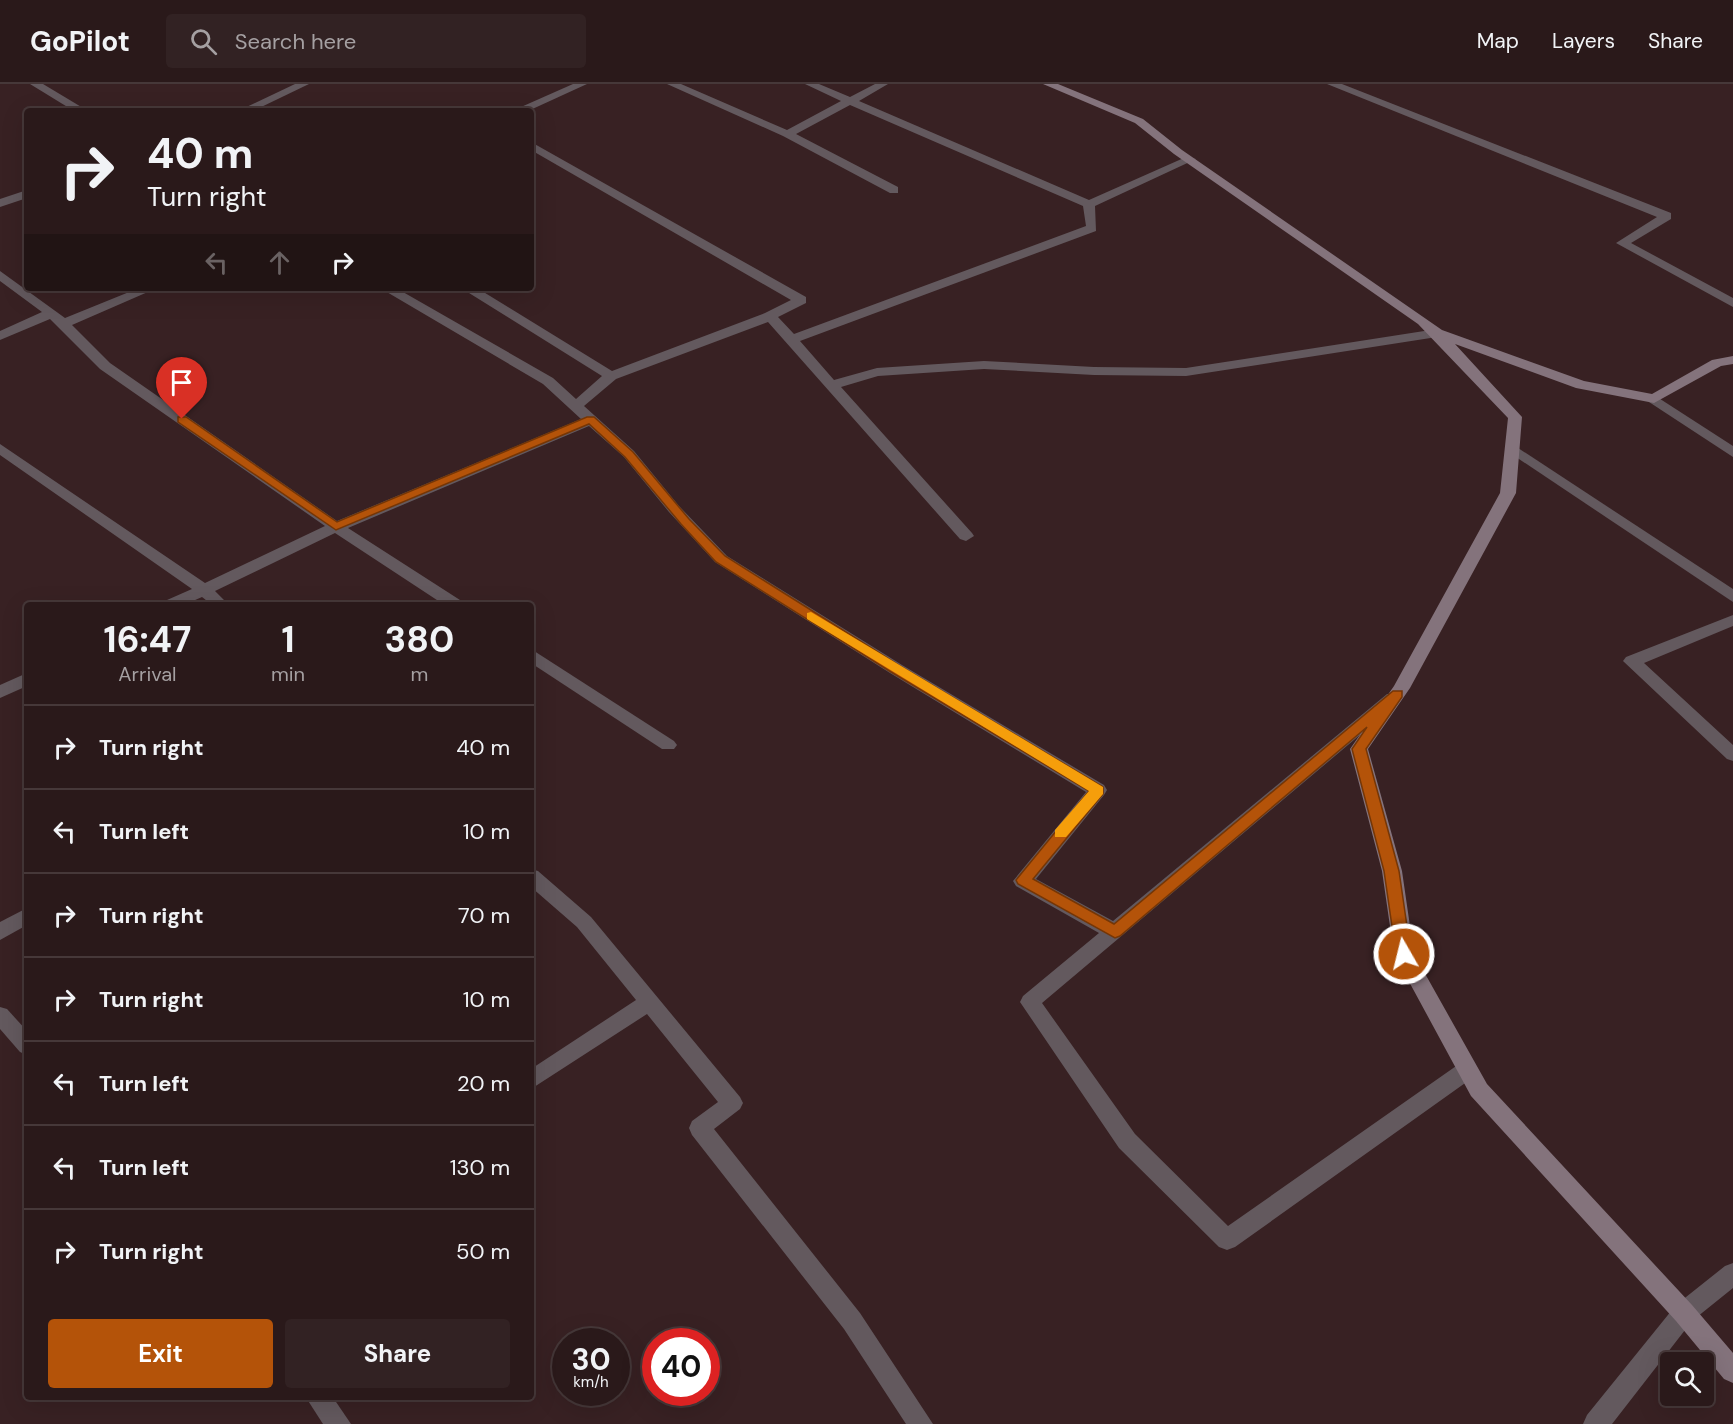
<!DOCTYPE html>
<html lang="en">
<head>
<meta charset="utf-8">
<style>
	:root { --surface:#2a191a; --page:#322223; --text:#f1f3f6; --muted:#a5a0a2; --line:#463839; --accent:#b45309 }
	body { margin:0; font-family:"DM Sans",sans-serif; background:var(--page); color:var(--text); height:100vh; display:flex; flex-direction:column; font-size:22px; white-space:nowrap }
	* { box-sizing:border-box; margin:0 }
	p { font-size:20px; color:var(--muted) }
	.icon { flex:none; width:33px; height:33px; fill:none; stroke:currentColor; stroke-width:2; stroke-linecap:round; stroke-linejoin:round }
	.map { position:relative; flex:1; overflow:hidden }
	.side { position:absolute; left:24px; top:518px; width:510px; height:798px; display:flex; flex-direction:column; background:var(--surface); border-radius:6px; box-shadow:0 6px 24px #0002,0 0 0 2px var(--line) }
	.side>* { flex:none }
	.banner { position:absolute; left:24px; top:24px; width:510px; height:183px; border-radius:6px; box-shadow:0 6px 24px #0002,0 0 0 2px var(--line); background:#2a191a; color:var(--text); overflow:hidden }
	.tools { position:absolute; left:1660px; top:1268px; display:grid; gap:12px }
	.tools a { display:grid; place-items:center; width:54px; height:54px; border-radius:6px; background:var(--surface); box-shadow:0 6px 24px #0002,0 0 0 2px var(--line); font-size:30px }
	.speed { position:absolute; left:552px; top:1244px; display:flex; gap:12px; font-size:30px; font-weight:700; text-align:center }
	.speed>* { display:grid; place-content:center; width:78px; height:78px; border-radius:50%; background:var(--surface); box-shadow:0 6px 24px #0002,0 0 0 2px var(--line); line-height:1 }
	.speed small { font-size:15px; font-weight:400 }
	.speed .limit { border:9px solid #d22; background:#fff; color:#111 }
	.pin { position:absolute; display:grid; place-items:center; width:51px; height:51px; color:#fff; margin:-62px -26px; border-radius:50% 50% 50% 0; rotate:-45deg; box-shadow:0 0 6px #0007 }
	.pin .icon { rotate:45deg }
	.me { position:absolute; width:66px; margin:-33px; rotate:352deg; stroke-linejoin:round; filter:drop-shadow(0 0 4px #0008) }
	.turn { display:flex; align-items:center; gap:21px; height:126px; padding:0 24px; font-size:27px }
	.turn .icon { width:78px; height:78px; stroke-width:2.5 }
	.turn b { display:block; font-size:42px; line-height:51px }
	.lanes { display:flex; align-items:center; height:57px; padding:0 24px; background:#0003; justify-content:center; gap:30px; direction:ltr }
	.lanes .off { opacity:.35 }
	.eta { display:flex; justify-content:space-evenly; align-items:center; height:102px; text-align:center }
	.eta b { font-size:36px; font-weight:700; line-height:42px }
	.primary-button { display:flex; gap:12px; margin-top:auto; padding:12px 24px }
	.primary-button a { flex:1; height:69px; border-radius:6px; background:var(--accent); color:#fff; font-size:24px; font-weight:700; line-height:69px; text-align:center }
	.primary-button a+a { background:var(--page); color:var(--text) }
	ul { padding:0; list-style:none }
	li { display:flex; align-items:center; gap:18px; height:84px; padding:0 24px; border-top:2px solid var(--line) }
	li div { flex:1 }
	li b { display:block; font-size:22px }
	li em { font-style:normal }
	header { display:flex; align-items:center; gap:36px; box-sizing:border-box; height:84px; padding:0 30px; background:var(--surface); border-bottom:2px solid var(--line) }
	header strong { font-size:28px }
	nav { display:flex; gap:33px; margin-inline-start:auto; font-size:21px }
	.search { width:420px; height:54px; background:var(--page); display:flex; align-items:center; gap:15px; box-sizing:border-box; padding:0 21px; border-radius:6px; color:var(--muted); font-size:22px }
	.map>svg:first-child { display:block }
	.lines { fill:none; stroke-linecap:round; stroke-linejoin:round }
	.street { fill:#63595e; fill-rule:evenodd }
	.secondary { fill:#84737c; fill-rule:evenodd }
	.route { fill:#b45309; stroke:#753606; stroke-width:1.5 }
	.slow { fill:#f59e0b }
</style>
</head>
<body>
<header>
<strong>GoPilot</strong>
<div class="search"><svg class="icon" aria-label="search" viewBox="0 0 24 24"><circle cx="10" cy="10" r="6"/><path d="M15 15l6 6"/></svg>Search here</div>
<nav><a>Map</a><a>Layers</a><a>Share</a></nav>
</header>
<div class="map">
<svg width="1733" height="1340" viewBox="0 0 1733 1340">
	<rect width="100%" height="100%" fill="#382123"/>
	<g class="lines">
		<g class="street">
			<polygon points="30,0 43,0 88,27 74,27"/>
			<polygon points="295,0 309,0 253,27 238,27"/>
			<polygon points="573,0 587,0 528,27 512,27"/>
			<polygon points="667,0 681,0 787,46 841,17 805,0 819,0 850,13 875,0 888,0 859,17 1089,116 1186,73 1196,75 1095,122 1096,147 800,257 834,296 877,284 984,277 1094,283 1186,284 1437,245 1444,249 1437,253 1186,292 1094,291 984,285 878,292 841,303 972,449 974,452 966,457 960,455 768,238 616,295 584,322 634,367 679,422 727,472 902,581 1104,701 1107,706 1104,711 1036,795 1113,837 1387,610 1399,610 1402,614 1399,618 1042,919 1135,1050 1228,1142 1459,980 1467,977 1475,980 1478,986 1475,992 1235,1163 1227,1166 1219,1163 1119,1064 1020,918 1023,912 1099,849 1016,802 1013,797 1086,708 890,589 715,478 669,428 624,373 589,342 348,444 460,516 462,520 443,520 335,449 215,507 228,520 211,520 202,513 186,520 165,520 167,516 192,505 0,371 0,360 205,499 325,442 100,285 50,235 0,256 0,247 42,228 0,197 0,187 65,234 139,204 157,204 72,241 110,279 337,437 581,335 543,300 380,204 396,204 553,294 576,315 602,292 461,204 477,204 612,287 765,229 791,216 531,66 531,58 806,213 806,219 778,233 794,250 1086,142 1083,122 850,21 796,50 898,103 898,109 890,109 783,52"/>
			<polygon points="1327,0 1342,0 1671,129 1671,135 1631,159 1733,214 1733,223 1616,159 1657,133"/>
			<polygon points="27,106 27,114 0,123 0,115"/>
			<polygon points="1654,311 1733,362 1733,373 1649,318 1649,312"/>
			<polygon points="1512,360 1733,505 1733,518 1507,367 1505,364"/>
			<polygon points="1733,531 1733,542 1644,579 1733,661 1733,677 1727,675 1623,577 1626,573"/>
			<polygon points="531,565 674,657 677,661 674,665 662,665 531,579"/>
			<polygon points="27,589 27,602 0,614 0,601"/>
			<polygon points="531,785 538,787 591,833 740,1013 743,1019 740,1025 714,1045 860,1229 933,1340 906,1340 844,1245 692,1051 689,1044 692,1037 718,1018 647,930 531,1005 531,985 636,916 577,843 531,803"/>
			<polygon points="27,824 27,841 0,856 0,838"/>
			<polygon points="0,923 7,925 27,947 27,971 20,968 0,945"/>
			<polygon points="1733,1179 1733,1204 1692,1237 1612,1340 1583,1340 1587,1331 1676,1221 1725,1182"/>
			<polygon points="305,1312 332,1312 351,1340 323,1340"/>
		</g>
		<polygon class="secondary" points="1043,0 1058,0 1143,35 1182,66 1442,246 1584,297 1652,310 1712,276 1733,272 1733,280 1721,282 1654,319 1576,304 1455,260 1522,333 1516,409 1410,604 1368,665 1402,787 1414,870 1487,1000 1692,1221 1733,1269 1733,1299 1724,1295 1676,1237 1471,1012 1394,870 1382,787 1350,665 1394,602 1500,409 1508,334 1418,240 1174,70 1135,39"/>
	</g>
	<polygon class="route" points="178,333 186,333 337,438 587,333 594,333 633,368 689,435 725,472 900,582 1103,703 1103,710 1033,795 1114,840 1393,607 1402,607 1402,613 1366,665 1399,787 1411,870 1404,876 1396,870 1384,787 1352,665 1367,643 1120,852 1115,854 1018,800 1016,796 1089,707 891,588 716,478 681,440 625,373 589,340 336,446 178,338"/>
	<polygon class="slow" points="811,528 1103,703 1103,710 1066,753 1055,753 1055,746 1089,707 807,535 807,529"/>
</svg>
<div class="tools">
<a><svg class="icon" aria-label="search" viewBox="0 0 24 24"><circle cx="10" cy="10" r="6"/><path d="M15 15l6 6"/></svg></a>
</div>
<div class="speed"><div>30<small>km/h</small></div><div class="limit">40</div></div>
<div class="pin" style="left:182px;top:335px;background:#d93025"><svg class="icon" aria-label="arrive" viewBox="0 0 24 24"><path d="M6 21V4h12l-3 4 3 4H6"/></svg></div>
<svg class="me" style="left:1404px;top:870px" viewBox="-20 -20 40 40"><circle r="17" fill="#b45309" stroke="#fff" stroke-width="3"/><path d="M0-11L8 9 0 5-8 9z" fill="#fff"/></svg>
<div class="banner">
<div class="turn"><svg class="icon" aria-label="right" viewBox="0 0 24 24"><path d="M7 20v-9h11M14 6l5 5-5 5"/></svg><div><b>40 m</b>Turn right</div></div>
<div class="lanes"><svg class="icon off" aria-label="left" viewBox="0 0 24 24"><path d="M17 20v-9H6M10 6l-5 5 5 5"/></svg><svg class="icon off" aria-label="ahead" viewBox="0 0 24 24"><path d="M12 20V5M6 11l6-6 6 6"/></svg><svg class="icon" aria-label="right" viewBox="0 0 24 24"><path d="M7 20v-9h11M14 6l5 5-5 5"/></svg></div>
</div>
<section class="side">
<div class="eta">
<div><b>16:47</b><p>Arrival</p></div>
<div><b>1</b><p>min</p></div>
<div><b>380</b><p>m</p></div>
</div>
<ul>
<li><svg class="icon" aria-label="right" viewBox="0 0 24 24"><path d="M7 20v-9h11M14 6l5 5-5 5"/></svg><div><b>Turn right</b></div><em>40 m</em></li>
<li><svg class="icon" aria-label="left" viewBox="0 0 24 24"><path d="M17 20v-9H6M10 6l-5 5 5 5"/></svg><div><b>Turn left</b></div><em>10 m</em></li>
<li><svg class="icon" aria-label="right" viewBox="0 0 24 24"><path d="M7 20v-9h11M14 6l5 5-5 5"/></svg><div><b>Turn right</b></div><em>70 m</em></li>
<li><svg class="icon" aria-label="right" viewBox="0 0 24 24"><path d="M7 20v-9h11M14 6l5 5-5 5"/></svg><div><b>Turn right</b></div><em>10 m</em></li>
<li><svg class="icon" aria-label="left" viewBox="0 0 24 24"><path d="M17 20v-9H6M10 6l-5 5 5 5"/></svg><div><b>Turn left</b></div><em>20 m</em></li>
<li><svg class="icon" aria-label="left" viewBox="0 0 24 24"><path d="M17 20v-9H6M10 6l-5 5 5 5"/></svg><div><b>Turn left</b></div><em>130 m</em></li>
<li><svg class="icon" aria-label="right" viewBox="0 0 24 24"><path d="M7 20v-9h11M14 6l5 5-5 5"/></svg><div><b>Turn right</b></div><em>50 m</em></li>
</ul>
<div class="primary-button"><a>Exit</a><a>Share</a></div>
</section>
</div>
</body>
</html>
